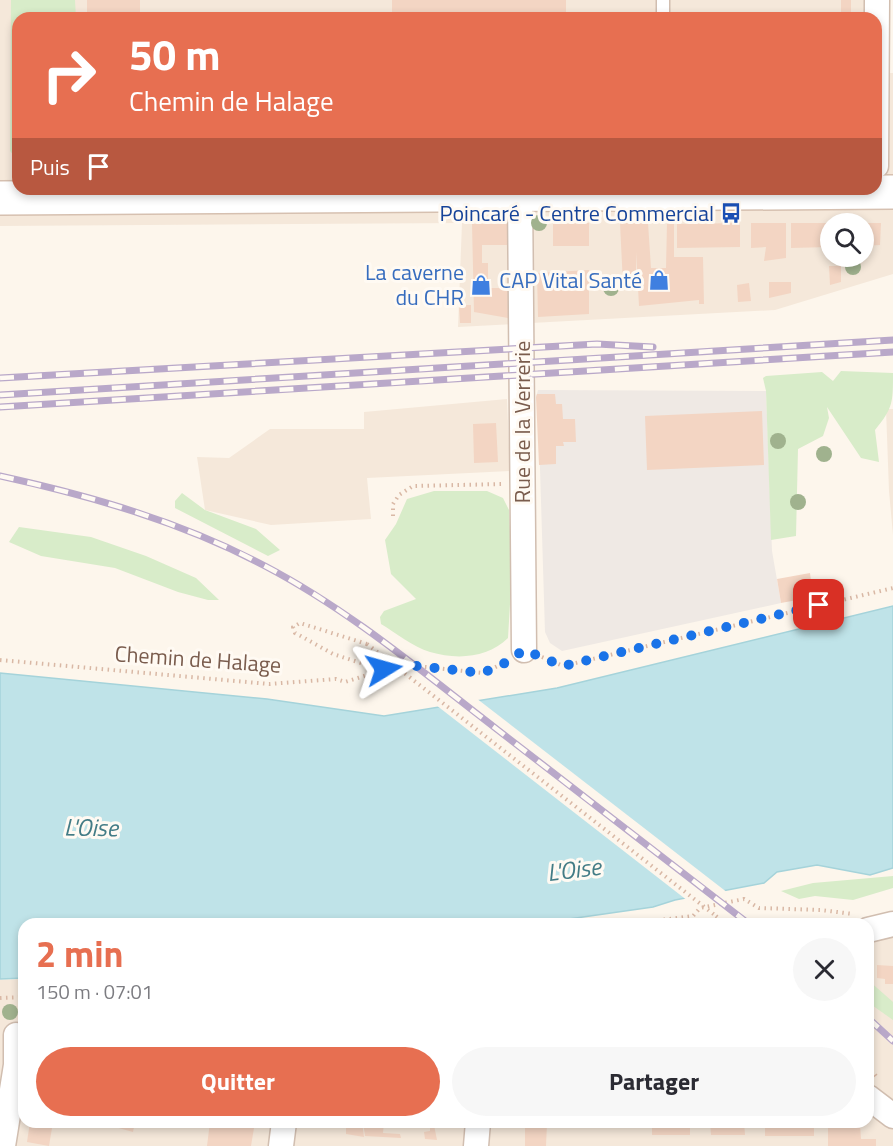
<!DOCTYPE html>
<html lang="fr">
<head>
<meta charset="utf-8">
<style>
	:root { --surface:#fff; --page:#f7f7f7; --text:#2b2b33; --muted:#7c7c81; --accent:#e76f51 }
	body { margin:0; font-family:"Titillium Web",sans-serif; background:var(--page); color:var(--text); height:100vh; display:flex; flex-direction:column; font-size:22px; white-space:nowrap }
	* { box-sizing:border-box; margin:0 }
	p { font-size:20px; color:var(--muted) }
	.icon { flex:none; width:33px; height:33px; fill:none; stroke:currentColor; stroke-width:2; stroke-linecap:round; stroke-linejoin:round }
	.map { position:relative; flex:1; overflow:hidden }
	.details { position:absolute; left:18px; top:918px; width:856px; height:210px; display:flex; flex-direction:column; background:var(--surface); border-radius:18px; box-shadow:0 3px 9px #0003 }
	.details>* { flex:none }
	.banner { position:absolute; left:12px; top:12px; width:870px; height:183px; border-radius:18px; box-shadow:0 3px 9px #0003; background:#e76f51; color:#fff; overflow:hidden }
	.fabs { position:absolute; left:820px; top:213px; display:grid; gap:12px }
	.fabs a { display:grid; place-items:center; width:54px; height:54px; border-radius:50%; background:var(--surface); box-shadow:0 3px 9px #0003; font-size:30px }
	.pin { position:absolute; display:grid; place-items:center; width:51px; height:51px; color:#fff; margin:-26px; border-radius:12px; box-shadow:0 3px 9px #0006 }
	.me { position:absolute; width:66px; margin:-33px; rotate:82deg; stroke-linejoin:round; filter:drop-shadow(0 0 4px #0008) }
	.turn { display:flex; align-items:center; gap:21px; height:126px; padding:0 18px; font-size:27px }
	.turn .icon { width:78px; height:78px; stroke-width:2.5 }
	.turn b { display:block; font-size:42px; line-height:51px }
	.then { display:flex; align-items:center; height:57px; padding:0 18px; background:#0003; gap:12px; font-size:22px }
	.round { display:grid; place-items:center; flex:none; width:63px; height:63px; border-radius:32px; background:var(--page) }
	.overview { display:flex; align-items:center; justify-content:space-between; height:102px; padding:0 18px }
	h1 { font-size:36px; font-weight:700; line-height:45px; color:var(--accent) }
	.action { display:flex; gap:12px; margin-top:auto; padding:12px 18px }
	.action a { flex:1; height:69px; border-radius:36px; background:var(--accent); color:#fff; font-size:24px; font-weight:700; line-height:69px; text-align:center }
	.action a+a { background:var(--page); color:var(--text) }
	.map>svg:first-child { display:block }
	.residential { fill:#f5e8da; fill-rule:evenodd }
	.industrial { fill:#efe9e4 }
	.green { fill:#d8ecc9 }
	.water { fill:#bfe3e8; stroke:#a5d3da; stroke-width:1.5 }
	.pier { fill:#fdf6ec }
	.building { fill:#f3d5c3 }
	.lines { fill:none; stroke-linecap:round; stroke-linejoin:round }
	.service-casing { stroke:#d1beb0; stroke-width:15 }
	.minor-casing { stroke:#d1beb0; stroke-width:27 }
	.secondary-casing { stroke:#d6c0b0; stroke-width:36 }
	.path { stroke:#d9b8a5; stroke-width:4; stroke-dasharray:1.5 4.5; stroke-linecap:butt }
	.service { stroke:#fff; stroke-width:12 }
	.minor { stroke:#fff; stroke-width:24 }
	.secondary { stroke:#fff; stroke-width:33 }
	.rail-casing { stroke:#b9a8c9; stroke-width:7 }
	.rail { stroke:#fffaf3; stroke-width:4.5; stroke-dasharray:14; stroke-linecap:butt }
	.path-bridge { stroke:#d9b8a5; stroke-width:4; stroke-dasharray:1.5 4.5; stroke-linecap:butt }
	.tree { fill:#a0b28e }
	.route { stroke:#1a73e8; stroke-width:10; stroke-dasharray:0 18 }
	.labels { text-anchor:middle; stroke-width:6; stroke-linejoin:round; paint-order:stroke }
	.transit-label { font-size:22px; fill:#164399; stroke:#fffaf3; text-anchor:end }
	.shop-label { font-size:22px; fill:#366cbe; stroke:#fffaf3; text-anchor:end }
	.street-label { font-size:22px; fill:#7a5c4d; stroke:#fffaf3 }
	.water-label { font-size:24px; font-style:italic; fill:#437c86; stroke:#fffaf3 }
</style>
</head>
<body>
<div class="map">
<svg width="893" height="1146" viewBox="0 0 893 1146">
	<rect width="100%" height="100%" fill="#fdf6ec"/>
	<g class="residential">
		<path d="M0,0H887L888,73H893V274L775,310L458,327L462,223L0,226ZM18,18H876V189H18ZM831,224H864V256H831Z"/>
		<polygon points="507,399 510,471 367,478 371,519 271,525 205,510 197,457 229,458 270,429 364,429 364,412"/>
		<polygon points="886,409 893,409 893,535 889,491"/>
		<polygon points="893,927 893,1146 0,1146 0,980 24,979 24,1122 868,1122 869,934"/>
	</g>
	<polygon class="industrial" points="538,390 766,391 772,551 781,603 562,651 550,643 545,632 538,403 536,397"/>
	<g class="green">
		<polygon points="11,0 75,0 76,18 18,18 18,160 10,151"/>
		<path d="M841,371L893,373C893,403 893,408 875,430L879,462L861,458L827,407L829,418L823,436L798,449L796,536L771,540L766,391L763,378L766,376L822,372L833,381Z"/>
		<path d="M434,491H487L503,498L509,510L512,570L508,638C488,658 457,660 430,652C413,647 396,633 381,624L380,617L384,611L416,599L391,574L385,540L396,524L407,499Z"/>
		<polygon points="182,493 205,510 256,529 280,550 268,556 175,508 175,501"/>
		<polygon points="19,527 91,537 146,556 196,578 219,600 208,600 178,592 115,568 41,556 9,542"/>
		<polygon points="893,876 893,888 853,900 815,896 799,899 781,891 813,883"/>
		<polygon points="868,980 893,1002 893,1020 869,1003"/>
	</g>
	<polygon class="water" points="893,606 893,868 870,875 817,865 777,872 764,883 675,900 653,907 534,924 24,924 24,978 0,979 0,673 267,699 384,716 557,688"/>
	<polygon class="pier" points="476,698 728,893 688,901 436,705"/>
	<g class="building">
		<rect x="87" y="0" width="53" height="18"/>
		<rect x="392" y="0" width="174" height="18"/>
		<rect x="841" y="0" width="10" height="18"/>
		<polygon points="589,223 589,246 553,246 553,224"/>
		<polygon points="620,223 648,223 651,268 666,268 667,223 674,224 674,257 703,257 704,304 699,304 699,300 639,306 636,252 636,284 623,285"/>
		<polygon points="740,223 740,247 677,248 677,224"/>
		<polygon points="751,223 786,223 786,258 764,261 766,247 751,248"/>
		<polygon points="791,223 829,223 829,247 791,248"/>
		<polygon points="864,223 881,223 880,245 864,246"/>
		<polygon points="472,224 507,224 508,245 482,245 482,263 488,263 488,288 508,288 508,318 474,312"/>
		<polygon points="829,266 841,266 841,282 830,285"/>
		<polygon points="589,270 589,314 538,317 537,273"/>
		<polygon points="769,282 791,282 791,293 769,298"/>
		<polygon points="749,283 751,301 738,302 737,285"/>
		<polygon points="459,305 471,305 471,323 460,323"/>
		<polygon points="537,394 555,394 556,404 562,404 563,419 575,419 576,442 563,442 564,446 556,446 556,464 539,465 536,397"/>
		<polygon points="762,411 764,465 647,470 645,416"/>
		<polygon points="496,423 498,462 474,463 473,424"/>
		<polygon points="810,573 813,597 781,603 777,579"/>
		<polygon points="877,965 893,966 893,984 885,984 885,979 877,978"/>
		<polygon points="30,1122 53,1122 49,1146 27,1142"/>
		<polygon points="97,1122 135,1122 133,1132"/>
		<polygon points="210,1122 255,1122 251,1146 207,1146"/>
		<polygon points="351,1122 362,1122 364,1137 346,1134 346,1126 351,1125"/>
		<polygon points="363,1122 384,1122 383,1133 400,1134 401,1138 365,1136"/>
		<rect x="652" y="1122" width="38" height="13"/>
		<polygon points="710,1122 744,1122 745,1135 711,1135"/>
		<rect x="765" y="1122" width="49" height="14"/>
		<polygon points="525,1123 547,1123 546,1146 525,1146"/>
		<polygon points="828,1124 860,1124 861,1139 876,1139 876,1146 828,1146"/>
		<polygon points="434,1125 437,1140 425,1139 424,1132 430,1131 430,1126"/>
	</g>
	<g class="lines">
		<g class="service-casing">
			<polyline id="service" points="663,18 663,0"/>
		</g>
		<g class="minor-casing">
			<g id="minor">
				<polyline points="876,166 877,0"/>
				<polyline points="520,194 524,650"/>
				<polyline points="868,930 893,924"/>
				<polyline points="868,1097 893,1116"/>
				<polyline points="3,1146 16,1065 16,1035"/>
				<polyline points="281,1146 284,1122"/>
				<polyline points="476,1146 478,1122"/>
			</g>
		</g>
		<g class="secondary-casing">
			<polyline id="secondary" points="0,198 893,192"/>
		</g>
		<g class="path">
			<polyline points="393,516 393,504 399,495 413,486 504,484"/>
			<polyline points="367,644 300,623 293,627 295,633 299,635 333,654 367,665 388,663 483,673 506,662"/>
			<polyline points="542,657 563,666 893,588"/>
			<polyline points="0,660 269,684 336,679 345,682 383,670 384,666 381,664"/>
			<polyline points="716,916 726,924"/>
			<polyline points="628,924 693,916 700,908 744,899 759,908 821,910 853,914"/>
			<polyline points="0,998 24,997"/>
			<polyline points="868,1065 878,1079"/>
		</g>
		<use href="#service" class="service"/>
		<use href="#minor" class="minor"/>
		<use href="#secondary" class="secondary"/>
		<g class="rail-casing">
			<g id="rail">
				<polyline points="0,378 597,344 653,347"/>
				<polyline points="0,395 893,340"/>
				<polyline points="0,407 893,352"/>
				<path d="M0,476C91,496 182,522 265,566C349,610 420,670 494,727C579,793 664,858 749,924"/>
				<polyline points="868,1018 893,1041"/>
			</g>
		</g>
		<use href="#rail" class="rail"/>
		<polyline class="path-bridge" points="367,644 716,916"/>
	</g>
	<g class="tree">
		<circle cx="539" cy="223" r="8"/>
		<circle cx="853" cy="267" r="8"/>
		<circle cx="611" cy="288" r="8"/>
		<circle cx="778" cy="441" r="8"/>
		<circle cx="824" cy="454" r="8"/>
		<circle cx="798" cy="502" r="8"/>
		<circle cx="10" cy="1012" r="8"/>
	</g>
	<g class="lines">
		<polyline class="route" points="384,669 388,663 483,673 505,663 524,650 563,666 819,605"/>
	</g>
	<defs>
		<g id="bus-bare" transform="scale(1.62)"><path d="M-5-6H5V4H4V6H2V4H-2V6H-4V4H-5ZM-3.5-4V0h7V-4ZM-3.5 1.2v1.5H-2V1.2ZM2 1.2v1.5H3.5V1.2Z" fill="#1a4fb4" stroke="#fffaf3" stroke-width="2.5" paint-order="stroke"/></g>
		<g id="shop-bare" transform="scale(1.62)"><path d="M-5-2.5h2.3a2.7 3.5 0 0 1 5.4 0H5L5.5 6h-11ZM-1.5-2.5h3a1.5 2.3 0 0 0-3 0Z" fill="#3f7fe0" stroke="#fffaf3" stroke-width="2.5" paint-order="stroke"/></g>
	</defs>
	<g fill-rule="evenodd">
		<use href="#bus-bare" x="731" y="213"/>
		<use href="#shop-bare" x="659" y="280"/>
		<use href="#shop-bare" x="481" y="285"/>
	</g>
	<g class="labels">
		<g class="transit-label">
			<text x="714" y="221">Poincaré - Centre Commercial</text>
		</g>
		<g class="shop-label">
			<text x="464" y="280">La caverne<tspan x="464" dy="25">du CHR</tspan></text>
			<text x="642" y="288">CAP Vital Santé</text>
		</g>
		<g class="street-label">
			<text transform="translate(522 422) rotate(-90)" y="8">Rue de la Verrerie</text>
			<text transform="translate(198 659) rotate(4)" y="8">Chemin de Halage</text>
		</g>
		<g class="water-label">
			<text transform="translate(91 828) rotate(1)" y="8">L'Oise</text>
			<text transform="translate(574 870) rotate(-7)" y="8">L'Oise</text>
		</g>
	</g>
</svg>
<div class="fabs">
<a><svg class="icon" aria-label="search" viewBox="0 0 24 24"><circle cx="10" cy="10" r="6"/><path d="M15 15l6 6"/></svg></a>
</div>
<div class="pin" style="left:819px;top:605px;background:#d93025"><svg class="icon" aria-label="arrive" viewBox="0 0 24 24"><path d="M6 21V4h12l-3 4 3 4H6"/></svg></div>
<svg class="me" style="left:384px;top:669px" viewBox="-20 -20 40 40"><path d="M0-17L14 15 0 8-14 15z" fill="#1a73e8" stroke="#fff" stroke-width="4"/></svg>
<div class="banner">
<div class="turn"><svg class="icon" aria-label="right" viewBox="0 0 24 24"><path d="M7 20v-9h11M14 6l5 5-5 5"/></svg><div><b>50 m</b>Chemin de Halage</div></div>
<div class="then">Puis<svg class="icon" aria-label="arrive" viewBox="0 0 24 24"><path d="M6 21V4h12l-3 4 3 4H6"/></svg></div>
</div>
<section class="details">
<div class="overview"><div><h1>2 min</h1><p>150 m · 07:01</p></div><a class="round"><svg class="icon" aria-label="close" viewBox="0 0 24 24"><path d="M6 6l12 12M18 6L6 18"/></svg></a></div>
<div class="action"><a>Quitter</a><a>Partager</a></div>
</section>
</div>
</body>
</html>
